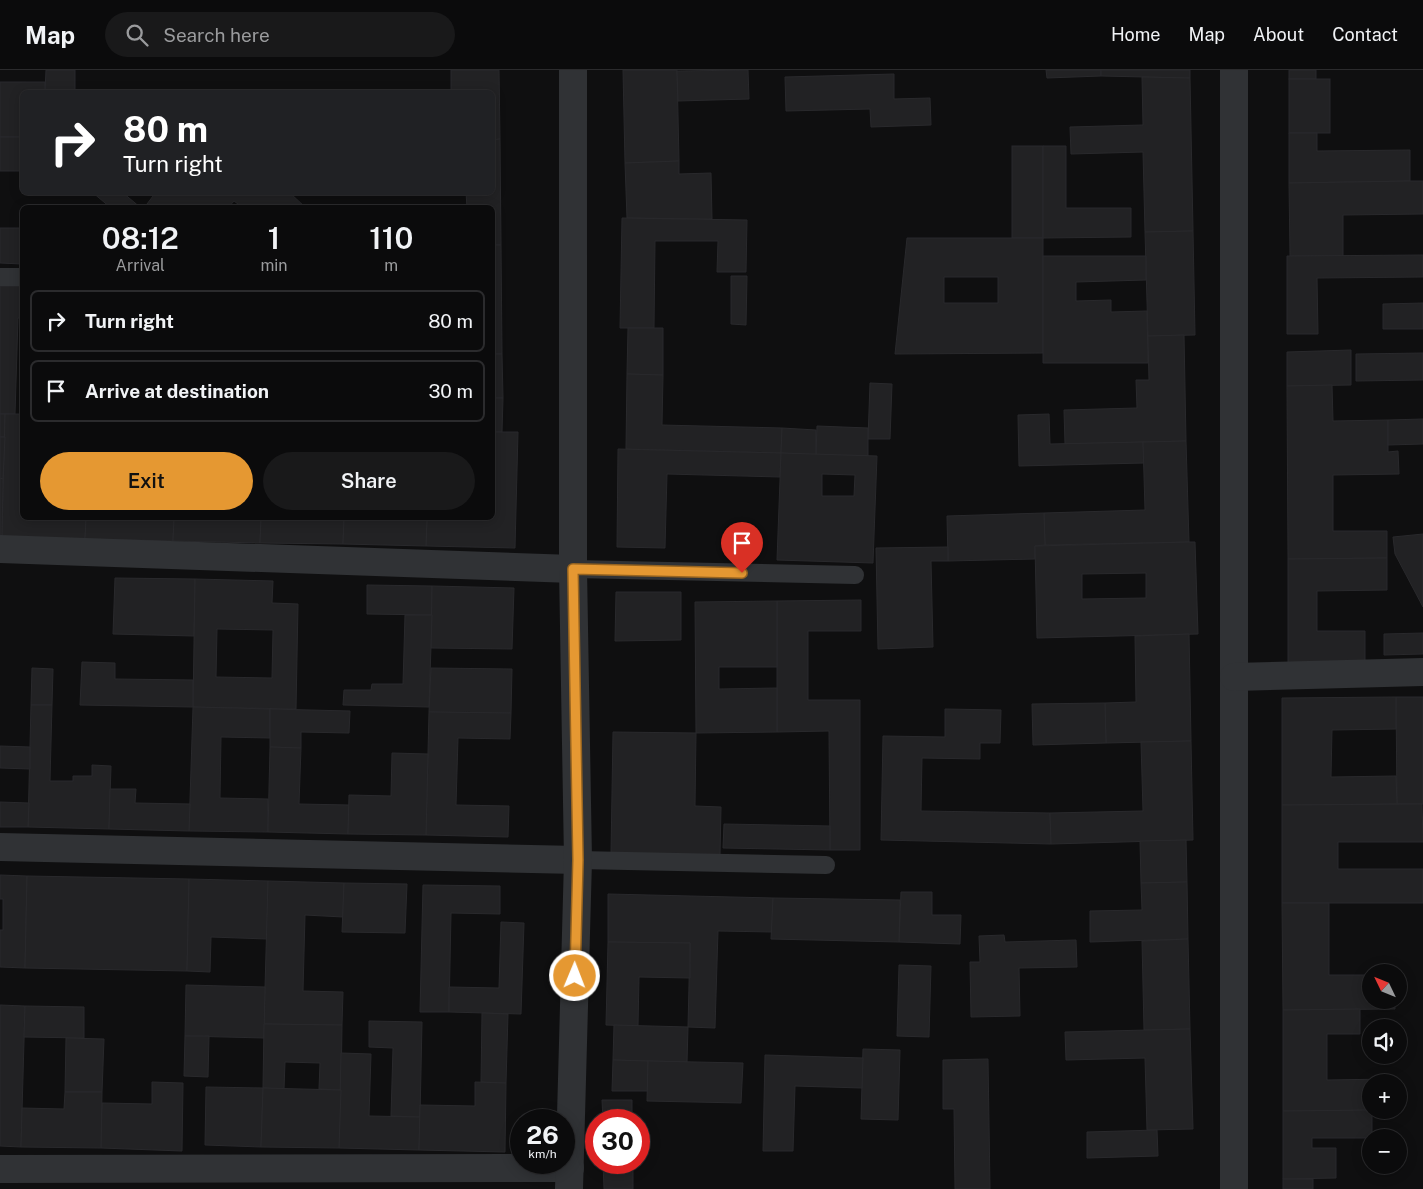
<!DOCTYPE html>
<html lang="en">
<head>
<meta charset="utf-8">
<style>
	:root { --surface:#0b0b0c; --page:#19191a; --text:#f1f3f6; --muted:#9a9b9d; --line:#2b2b2d; --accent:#e59832 }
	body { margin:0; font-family:"Public Sans",sans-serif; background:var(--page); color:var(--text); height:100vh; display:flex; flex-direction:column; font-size:19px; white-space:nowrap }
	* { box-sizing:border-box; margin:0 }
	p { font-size:16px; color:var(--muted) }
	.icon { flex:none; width:28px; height:28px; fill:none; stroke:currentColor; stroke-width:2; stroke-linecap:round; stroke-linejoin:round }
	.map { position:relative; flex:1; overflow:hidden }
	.drawer { position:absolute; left:20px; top:135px; width:475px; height:315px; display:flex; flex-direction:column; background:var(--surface); border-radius:8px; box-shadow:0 2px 12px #0003,0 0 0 1px var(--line) }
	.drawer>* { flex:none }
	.hud { position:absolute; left:20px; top:20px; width:475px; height:105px; border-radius:8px; box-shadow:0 2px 12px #0003,0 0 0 1px var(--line); background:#202124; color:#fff; overflow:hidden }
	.needle { width:32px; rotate:313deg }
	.fabs { position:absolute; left:1362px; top:894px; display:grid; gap:10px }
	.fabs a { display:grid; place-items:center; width:45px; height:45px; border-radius:50%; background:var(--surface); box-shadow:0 2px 12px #0003,0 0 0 1px var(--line); font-size:25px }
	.speed { position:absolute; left:510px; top:1039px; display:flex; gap:10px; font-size:25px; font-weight:700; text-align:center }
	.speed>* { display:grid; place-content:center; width:65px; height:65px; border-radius:50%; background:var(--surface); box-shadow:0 2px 12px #0003,0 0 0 1px var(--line); line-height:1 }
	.speed small { font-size:12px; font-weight:400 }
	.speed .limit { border:8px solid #d22; background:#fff; color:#111 }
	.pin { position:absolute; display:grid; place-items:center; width:42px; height:42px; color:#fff; margin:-51px -21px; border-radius:50% 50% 50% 0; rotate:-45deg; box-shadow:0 0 5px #0007 }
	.pin .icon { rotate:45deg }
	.me { position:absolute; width:55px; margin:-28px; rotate:1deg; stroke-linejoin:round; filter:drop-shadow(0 0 4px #0008) }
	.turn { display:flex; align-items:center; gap:18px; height:105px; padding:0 20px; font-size:22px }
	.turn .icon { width:65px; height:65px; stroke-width:2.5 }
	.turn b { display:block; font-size:35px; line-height:42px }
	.eta { display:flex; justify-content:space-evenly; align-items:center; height:85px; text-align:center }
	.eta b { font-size:30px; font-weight:600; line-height:35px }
	.primary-button { display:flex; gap:10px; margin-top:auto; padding:10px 20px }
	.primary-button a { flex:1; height:58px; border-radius:30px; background:var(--accent); color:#111; font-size:20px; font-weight:600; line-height:58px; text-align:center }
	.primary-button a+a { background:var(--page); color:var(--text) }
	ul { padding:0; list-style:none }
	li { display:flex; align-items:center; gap:15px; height:62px; margin:0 10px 8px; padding:0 10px; border:2px solid var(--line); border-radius:8px }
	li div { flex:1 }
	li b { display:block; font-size:19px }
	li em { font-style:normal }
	header { display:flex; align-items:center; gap:30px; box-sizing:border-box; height:70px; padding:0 25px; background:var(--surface); border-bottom:1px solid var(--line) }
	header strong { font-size:24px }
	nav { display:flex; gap:28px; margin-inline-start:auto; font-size:18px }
	.search { width:350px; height:45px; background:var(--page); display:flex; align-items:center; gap:12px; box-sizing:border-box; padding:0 18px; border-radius:28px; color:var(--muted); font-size:19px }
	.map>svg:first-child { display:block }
	.building { fill:#222224; stroke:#29292c; fill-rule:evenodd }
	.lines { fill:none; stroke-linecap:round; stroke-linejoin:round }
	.lane { stroke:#303235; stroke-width:18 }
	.street { stroke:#303235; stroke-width:28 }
	.route-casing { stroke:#956320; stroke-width:12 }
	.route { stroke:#e59832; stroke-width:9 }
</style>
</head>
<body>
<header>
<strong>Map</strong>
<div class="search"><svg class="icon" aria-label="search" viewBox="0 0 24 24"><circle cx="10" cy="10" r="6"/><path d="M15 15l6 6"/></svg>Search here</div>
<nav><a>Home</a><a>Map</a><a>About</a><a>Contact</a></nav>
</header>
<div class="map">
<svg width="1423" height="1119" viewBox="0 0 1423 1119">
	<rect width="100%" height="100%" fill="#0f0f10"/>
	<g class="building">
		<polygon points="46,0 75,0 75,22 45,22"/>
		<polygon points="451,0 499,0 500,69 492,70 492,22 451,22"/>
		<polygon points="623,0 677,0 679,91 625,93"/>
		<polygon points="748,0 749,29 678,31 677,1"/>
		<polygon points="1046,0 1101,0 1101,6 1047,8"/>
		<polygon points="1101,0 1190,0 1190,8 1101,6"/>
		<rect x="1289" y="0" width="27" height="9"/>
		<polygon points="894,4 894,29 930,28 931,55 871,57 870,39 786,41 785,7"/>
		<polygon points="1142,7 1190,8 1193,161 1145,162 1143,82 1071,84 1070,57 1143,55"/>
		<rect x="1289" y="9" width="41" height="54"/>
		<polygon points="0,12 45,12 45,22 22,22 22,67 0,67"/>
		<polygon points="1289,63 1317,63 1317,81 1410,80 1410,111 1289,113"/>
		<rect x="0" y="67" width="22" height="34"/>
		<polygon points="500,69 501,175 492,175 492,138 467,138 466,122 492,122 492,70"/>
		<rect x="1012" y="76" width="31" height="92"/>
		<polygon points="1043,76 1066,76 1066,138 1131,138 1131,167 1043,168"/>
		<polygon points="679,91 679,104 711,103 712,149 627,148 625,93"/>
		<polygon points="1410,111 1423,111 1423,144 1343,145 1343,186 1290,186 1289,113"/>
		<polygon points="92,122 122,122 141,138 111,138"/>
		<polygon points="156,122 289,122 306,138 243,138 234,131 228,138 144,138"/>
		<polygon points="622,148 747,150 746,202 717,202 718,171 655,171 654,258 620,258"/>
		<polygon points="0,158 22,158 22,194 0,193"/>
		<polygon points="1193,161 1195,265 1148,266 1145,162"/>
		<path d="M907,168H1043V283L895,284ZM944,207H998V233H944Z"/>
		<polygon points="492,175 501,175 502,284 492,284"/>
		<polygon points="1423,185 1423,207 1317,208 1318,264 1287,264 1287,186"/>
		<polygon points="1043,186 1146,186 1146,210 1076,212 1076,231 1111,230 1111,242 1147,241 1148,293 1043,293"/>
		<polygon points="731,206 747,206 746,255 731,254"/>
		<polygon points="0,216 22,216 22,248 18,248 15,344 0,344"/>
		<polygon points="1423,233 1423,259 1383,259 1383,234"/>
		<polygon points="628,258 663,258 663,305 627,304"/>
		<polygon points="1184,265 1186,371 1065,374 1064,340 1137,338 1136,310 1149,310 1148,266"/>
		<polygon points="1351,280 1351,315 1287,316 1287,282"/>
		<polygon points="1423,283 1423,310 1356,311 1356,284"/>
		<polygon points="492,284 502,284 503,328 492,328"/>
		<polygon points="627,304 663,305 662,355 782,358 781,383 626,379"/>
		<polygon points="870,313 892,314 890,369 868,369"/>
		<polygon points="1332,315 1333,351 1388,350 1388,382 1398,381 1399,404 1333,405 1333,461 1387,461 1387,488 1288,489 1287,316"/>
		<polygon points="492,328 503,328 502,362 492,362"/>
		<rect x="0" y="344" width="5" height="23"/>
		<polygon points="5,344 22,344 22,448 86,448 85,469 2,467"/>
		<polygon points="1049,344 1050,374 1143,372 1144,393 1019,396 1018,345"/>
		<polygon points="1423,349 1423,374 1388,375 1388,350"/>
		<polygon points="817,356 868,358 868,386 816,385"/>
		<polygon points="782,358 816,360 816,385 781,383"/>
		<polygon points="492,362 518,362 515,478 426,476 427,448 492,448"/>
		<polygon points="0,367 5,367 3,409 0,408"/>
		<polygon points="1186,371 1189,472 1045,475 1044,443 1145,440 1143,372"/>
		<polygon points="618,379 781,383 780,407 667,404 665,478 617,477"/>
		<path d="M781,383L877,386L873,493L777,490ZM822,404L855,405L854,426H822Z"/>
		<polygon points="0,408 3,409 2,467 0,467"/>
		<polygon points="1044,443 1045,475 1035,476 1035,489 948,491 947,446"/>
		<polygon points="86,448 174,448 173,471 85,469"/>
		<polygon points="174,448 261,448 260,473 173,471"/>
		<polygon points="261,448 344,448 343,474 260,473"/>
		<polygon points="344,448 427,448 426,476 343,474"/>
		<polygon points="1423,464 1423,537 1395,484 1393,467"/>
		<path d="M1189,472H1195L1198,564L1037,568L1035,476ZM1146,503V528L1082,529V504Z"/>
		<polygon points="948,477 948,491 931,491 933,577 878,579 876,478"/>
		<polygon points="1387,488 1387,520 1317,521 1317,561 1365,561 1365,593 1288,593 1288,489"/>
		<polygon points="115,508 195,509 194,566 113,564"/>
		<path d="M195,509L273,511L272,533L298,534L296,639L193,637ZM217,559L273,560L272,608L216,607Z"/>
		<polygon points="367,515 432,516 432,545 367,544"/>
		<polygon points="432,516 514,518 512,579 431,578"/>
		<polygon points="616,522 681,522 681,570 615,571"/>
		<polygon points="861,530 861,561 808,561 808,630 860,630 860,780 830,780 829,661 777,662 777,531"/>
		<polygon points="777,531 777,597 719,597 719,619 777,618 777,662 696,663 695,532"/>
		<polygon points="405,545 432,545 429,637 343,635 344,620 371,620 372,614 403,614"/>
		<polygon points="1423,563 1423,584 1384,585 1384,564"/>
		<polygon points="1189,564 1191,671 1106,673 1105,633 1136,632 1135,566"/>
		<polygon points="82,592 115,593 115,609 193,610 193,637 80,635"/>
		<polygon points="32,598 53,599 52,635 31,635"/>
		<polygon points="431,598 512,599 511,643 429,642"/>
		<polygon points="1396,627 1423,627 1423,734 1397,734"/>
		<polygon points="1396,627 1396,659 1332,660 1331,707 1396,706 1397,734 1282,735 1282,628"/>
		<polygon points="1105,633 1106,673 1033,675 1032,634"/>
		<polygon points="31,635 52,635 50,711 73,711 73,706 92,706 92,695 111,696 109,759 28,757"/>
		<polygon points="193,637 270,639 270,668 221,667 220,728 268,729 268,762 189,761"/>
		<polygon points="270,639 350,641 349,663 301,662 301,678 270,677"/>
		<polygon points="945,639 1001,640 1000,673 980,673 980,689 922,688 921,741 1050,743 1051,774 881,770 883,666 945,667"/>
		<polygon points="429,642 511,643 510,669 458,668 456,735 509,736 508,767 426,765"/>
		<polygon points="613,662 696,663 695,736 721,737 720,785 611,783"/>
		<polygon points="1191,671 1193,770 1051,774 1050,743 1143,741 1141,672"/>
		<polygon points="0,676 30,677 30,699 0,698"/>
		<polygon points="270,677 301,678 299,734 349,735 348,764 268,762"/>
		<polygon points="392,683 428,684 426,765 348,764 349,725 391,726"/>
		<polygon points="110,719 136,719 135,733 190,734 189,761 109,759"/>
		<polygon points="0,732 29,733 28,757 0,757"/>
		<polygon points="1422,734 1423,772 1338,772 1338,799 1423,799 1423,833 1282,833 1282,735"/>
		<polygon points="724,754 830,756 830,780 723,778"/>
		<polygon points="1186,770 1187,812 1141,813 1140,771"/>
		<polygon points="0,805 27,806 25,898 0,897 0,860 3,860 3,829 0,829"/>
		<polygon points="27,806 189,809 187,901 25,898"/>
		<polygon points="189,809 268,811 267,869 211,867 210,902 187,901"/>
		<polygon points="268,811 344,813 343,847 305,845 303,921 343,922 342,955 264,954"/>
		<polygon points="1187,812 1188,869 1090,872 1090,841 1142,840 1141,813"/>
		<polygon points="344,813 407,814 405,863 342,862"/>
		<polygon points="423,815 500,816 500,844 451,843 449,942 420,942"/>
		<polygon points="901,822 932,822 932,845 961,845 960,874 899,872"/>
		<polygon points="608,824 773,828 772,862 718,861 715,958 688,957 690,873 608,872"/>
		<polygon points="773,828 900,830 899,872 771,869"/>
		<polygon points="1282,833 1329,833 1329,905 1371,905 1371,930 1395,930 1395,939 1283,940"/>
		<polygon points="501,852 524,853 521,944 449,942 449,917 499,918"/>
		<polygon points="1004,865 1005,872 1076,870 1077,897 1019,898 1020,946 971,947 970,892 980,892 979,866"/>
		<polygon points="1188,869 1190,959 1144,960 1142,871"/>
		<polygon points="608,872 690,873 690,908 639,907 638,956 606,955"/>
		<polygon points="899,895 931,896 929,967 897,966"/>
		<polygon points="186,915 265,917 264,968 185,966"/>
		<polygon points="0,935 25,936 21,1077 0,1076"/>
		<polygon points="25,936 84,937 84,968 24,967"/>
		<polygon points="1360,939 1360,964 1327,964 1327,1010 1390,1009 1390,1012 1371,1012 1371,1040 1388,1040 1283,1041 1283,940"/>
		<polygon points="482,943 508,944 506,1013 481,1012"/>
		<polygon points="369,951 422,952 420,1047 391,1046 393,978 369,977"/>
		<polygon points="264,954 342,955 341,1020 319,1019 320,993 285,992 284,1019 263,1018"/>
		<polygon points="614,955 688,957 687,992 613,990"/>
		<polygon points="1190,959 1193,1059 1147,1060 1145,988 1066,990 1065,962"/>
		<polygon points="185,966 209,966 208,1007 184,1006"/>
		<polygon points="66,968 104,969 102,1022 65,1022"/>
		<polygon points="863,979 900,980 898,1050 861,1049"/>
		<polygon points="341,983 371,984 369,1046 420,1047 419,1080 339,1078"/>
		<polygon points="765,985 863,988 862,1018 795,1016 793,1081 763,1081"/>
		<polygon points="988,989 990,1119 955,1119 954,1039 943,1039 943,990"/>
		<polygon points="613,990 648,991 648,1021 612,1021"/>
		<polygon points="648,991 743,993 741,1033 647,1031"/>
		<polygon points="152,1012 183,1013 182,1081 101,1078 102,1033 152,1034"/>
		<polygon points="475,1012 506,1013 505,1082 419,1080 420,1035 475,1036"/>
		<polygon points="206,1017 263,1018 261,1077 205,1075"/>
		<polygon points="263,1018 341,1020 339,1078 261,1077"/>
		<polygon points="65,1022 102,1022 101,1078 21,1077 22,1038 64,1039"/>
		<polygon points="602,1030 632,1030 632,1050 603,1050"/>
		<polygon points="1372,1040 1372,1068 1312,1068 1312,1078 1336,1078 1336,1108 1283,1109 1283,1041"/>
		<polygon points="1157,1060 1158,1086 1087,1088 1087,1062"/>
		<polygon points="603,1092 633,1092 633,1119 604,1119"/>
		<rect x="1283" y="1109" width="30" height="10"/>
	</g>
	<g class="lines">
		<g class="lane">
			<polyline points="0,207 22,207"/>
			<polyline points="573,499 855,505"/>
			<polyline points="578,790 826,795"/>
		</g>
		<g class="street">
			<polyline points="1234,0 1234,1119"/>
			<polyline points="0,479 573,499"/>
			<polyline points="1234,607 1423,602"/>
			<polyline points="0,777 578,790"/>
			<polyline points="0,1099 570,1098"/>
			<polyline points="569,1119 578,790 573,499 573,0"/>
		</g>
	</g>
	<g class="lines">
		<g class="route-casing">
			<polyline id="route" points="575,906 578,790 573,499 742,503"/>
		</g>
		<use href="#route" class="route"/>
	</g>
</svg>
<div class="fabs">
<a><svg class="needle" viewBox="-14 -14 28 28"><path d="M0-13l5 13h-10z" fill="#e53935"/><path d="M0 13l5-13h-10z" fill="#9a9b9d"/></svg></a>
<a><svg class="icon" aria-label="sound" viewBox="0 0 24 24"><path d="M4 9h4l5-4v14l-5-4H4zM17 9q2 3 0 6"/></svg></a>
<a>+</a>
<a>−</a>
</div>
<div class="speed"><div>26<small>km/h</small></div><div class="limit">30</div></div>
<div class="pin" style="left:742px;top:503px;background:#d93025"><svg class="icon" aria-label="arrive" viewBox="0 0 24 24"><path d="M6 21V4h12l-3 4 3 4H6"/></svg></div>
<svg class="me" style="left:575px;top:906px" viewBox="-20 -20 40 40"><circle r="17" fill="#e59832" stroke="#fff" stroke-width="3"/><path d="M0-11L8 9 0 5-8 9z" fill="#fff"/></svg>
<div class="hud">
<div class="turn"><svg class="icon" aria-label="right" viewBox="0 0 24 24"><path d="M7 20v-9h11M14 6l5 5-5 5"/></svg><div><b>80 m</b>Turn right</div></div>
</div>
<section class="drawer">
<div class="eta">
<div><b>08:12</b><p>Arrival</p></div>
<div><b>1</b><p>min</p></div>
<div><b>110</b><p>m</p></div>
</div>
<ul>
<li><svg class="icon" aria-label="right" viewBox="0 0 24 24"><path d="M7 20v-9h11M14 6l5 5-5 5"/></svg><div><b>Turn right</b></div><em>80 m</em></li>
<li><svg class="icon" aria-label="arrive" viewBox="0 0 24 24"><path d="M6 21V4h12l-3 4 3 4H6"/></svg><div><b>Arrive at destination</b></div><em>30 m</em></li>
</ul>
<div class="primary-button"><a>Exit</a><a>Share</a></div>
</section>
</div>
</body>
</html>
